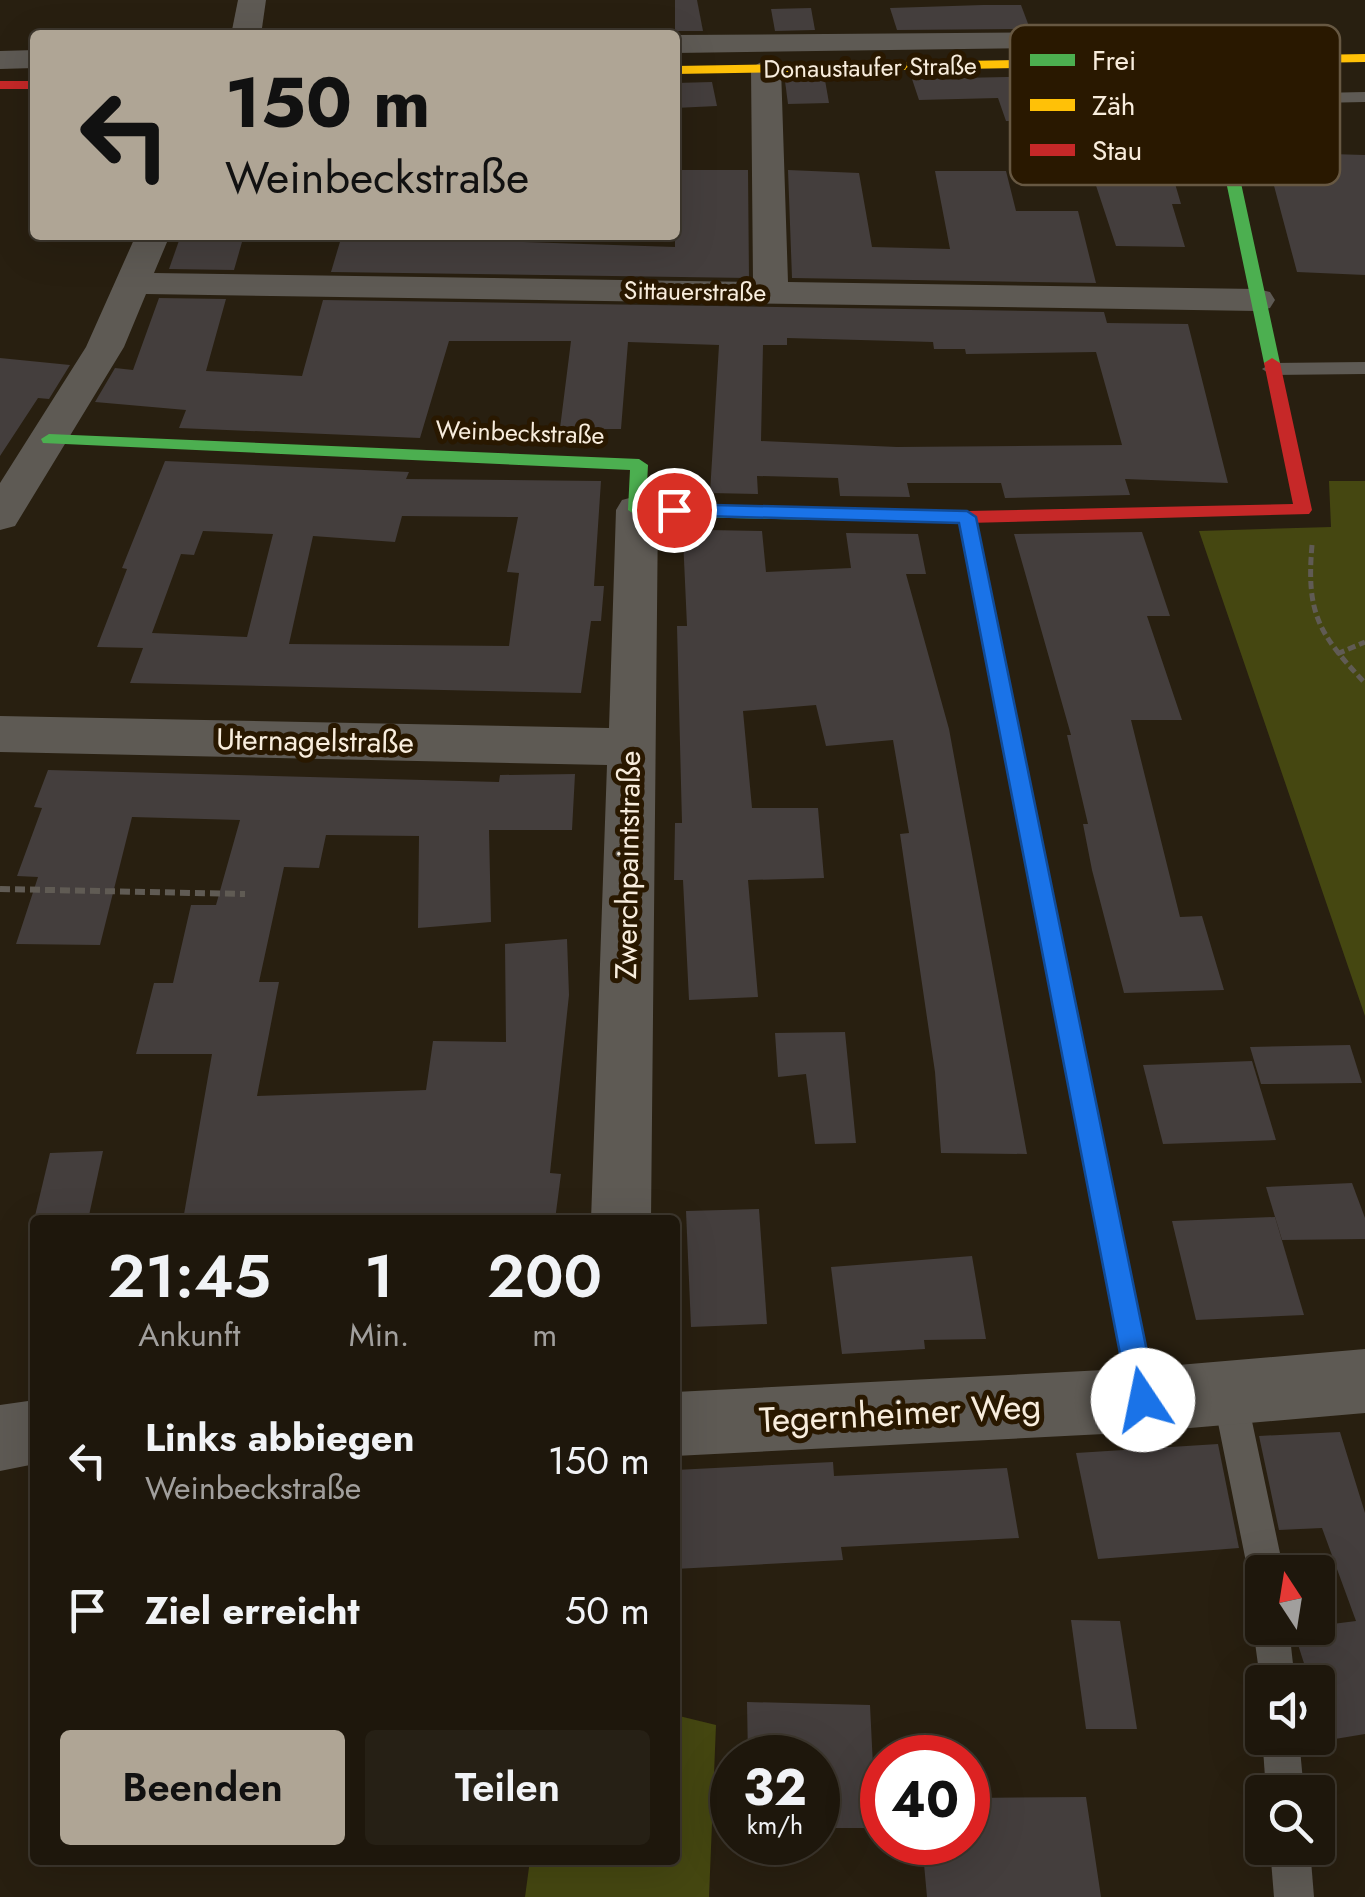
<!DOCTYPE html>
<html lang="de">
<head>
<meta charset="utf-8">
<style>
	:root { --surface:#1e170c; --page:#262015; --text:#f1f3f6; --muted:#a19f9d; --line:#3c362d; --accent:#afa595 }
	body { margin:0; font-family:Jost,sans-serif; background:var(--page); color:var(--text); height:100vh; display:flex; flex-direction:column; font-size:38px; white-space:nowrap }
	* { box-sizing:border-box; margin:0 }
	p { font-size:32px; color:var(--muted) }
	.icon { flex:none; width:55px; height:55px; fill:none; stroke:currentColor; stroke-width:2; stroke-linecap:round; stroke-linejoin:round }
	.map { position:relative; flex:1; overflow:hidden }
	.details { position:absolute; left:30px; top:1215px; width:650px; height:650px; display:flex; flex-direction:column; background:var(--surface); border-radius:10px; box-shadow:0 10px 40px #0002,0 0 0 2px var(--line) }
	.details>* { flex:none }
	.hud { position:absolute; left:30px; top:30px; width:650px; height:210px; border-radius:10px; box-shadow:0 10px 40px #0002,0 0 0 2px var(--line); background:#afa595; color:#111; overflow:hidden }
	.needle { width:65px; rotate:348deg }
	.controls { position:absolute; left:1245px; top:1555px; display:grid; gap:20px }
	.controls a { display:grid; place-items:center; width:90px; height:90px; border-radius:10px; background:var(--surface); box-shadow:0 10px 40px #0002,0 0 0 2px var(--line); font-size:50px }
	.speed { position:absolute; left:710px; top:1735px; display:flex; gap:20px; font-size:50px; font-weight:700; text-align:center }
	.speed>* { display:grid; place-content:center; width:130px; height:130px; border-radius:50%; background:var(--surface); box-shadow:0 10px 40px #0002,0 0 0 2px var(--line); line-height:1 }
	.speed small { font-size:25px; font-weight:400 }
	.speed .limit { border:15px solid #d22; background:#fff; color:#111 }
	.pin { position:absolute; display:grid; place-items:center; width:85px; height:85px; color:#fff; margin:-42px; border:5px solid #fff; border-radius:50%; box-shadow:0 2px 10px #0007 }
	.me { position:absolute; width:110px; margin:-55px; rotate:349deg; stroke-linejoin:round; filter:drop-shadow(0 0 8px #0008) }
	.turn { display:flex; align-items:center; gap:35px; height:210px; padding:0 30px; font-size:45px }
	.turn .icon { width:130px; height:130px; stroke-width:2.5 }
	.turn b { display:block; font-size:70px; line-height:85px }
	.eta { display:flex; justify-content:space-evenly; align-items:center; height:170px; text-align:center }
	.eta b { font-size:60px; font-weight:600; line-height:70px }
	.button { display:flex; gap:20px; margin-top:auto; padding:20px 30px }
	.button a { flex:1; height:115px; border-radius:10px; background:var(--accent); color:#111; font-size:40px; font-weight:600; line-height:115px; text-align:center }
	.button a+a { background:var(--page); color:var(--text) }
	ul { padding:0; list-style:none }
	li { display:flex; align-items:center; gap:30px; height:150px; padding:0 30px }
	li div { flex:1 }
	li b { display:block; font-size:38px }
	li em { font-style:normal }
	.map>svg:first-child { display:block }
	.green { fill:#454711 }
	.building { fill:#443e3d; fill-rule:evenodd }
	.lines { fill:none; stroke-linecap:round; stroke-linejoin:round }
	.path-far1 { stroke:#605b54; stroke-width:5; stroke-dasharray:8 4; stroke-linecap:butt }
	.path { stroke:#605b54; stroke-width:6; stroke-dasharray:10 5; stroke-linecap:butt }
	.lane { fill:#5e5a54; fill-rule:evenodd }
	.street { fill:#5e5a54; fill-rule:evenodd }
	.fast { fill:#4caf50; fill-rule:evenodd }
	.slow { fill:#ffc107; fill-rule:evenodd }
	.jam { fill:#c62828; fill-rule:evenodd }
	.route { fill:#1a73e8; stroke:#114b97; stroke-width:2.5 }
	.labels { text-anchor:middle; stroke-width:10; stroke-linejoin:round; paint-order:stroke }
	.far-street-label { font-size:25px; fill:#f8eddd; stroke:#291800 }
	.street-label { font-size:30px; fill:#f8eddd; stroke:#291800 }
	.near-street-label { font-size:35px; fill:#f8eddd; stroke:#291800 }
	.key { fill:#291800; stroke:#675842; stroke-width:2.5 }
	.key-label { font-size:28px; fill:#f8eddd }
</style>
</head>
<body>
<div class="map">
<svg width="1365" height="1897" viewBox="0 0 1365 1897">
	<rect width="100%" height="100%" fill="#281f10"/>
	<g class="green">
		<polygon points="1329,481 1365,481 1365,1016 1199,531 1331,527"/>
		<polygon points="675,1715 716,1725 709,1897 525,1897 530,1860 675,1860"/>
	</g>
	<g class="building">
		<polygon points="675,0 697,0 703,31 675,31"/>
		<polygon points="983,5 1021,5 1030,29 897,30 890,8"/>
		<polygon points="811,8 815,30 775,31 771,9"/>
		<polygon points="1049,76 1067,120 1006,121 998,98 919,100 912,79"/>
		<polygon points="825,80 829,103 788,104 785,81"/>
		<polygon points="712,82 717,106 675,108 675,83"/>
		<polygon points="1147,108 1161,136 1181,204 1172,204 1185,247 1116,246 1071,110"/>
		<polygon points="1265,152 1365,155 1365,275 1297,272"/>
		<polygon points="675,170 748,170 749,278 331,272 342,235 493,235 492,241 675,247"/>
		<polygon points="788,170 859,173 872,247 950,249 935,171 1006,171 1016,211 1078,211 1096,283 792,278"/>
		<polygon points="181,235 244,235 234,270 169,269"/>
		<path d="M159,298L226,299L206,371L302,376L323,300L1104,312L1107,323L1188,324L1228,483L1125,479L1130,495L1005,498L1001,483H907L910,497L840,496L838,478L757,476L758,494L710,493L719,345L628,342L621,429H605L604,446L558,444L571,341H449L420,438L179,428L186,410L95,402L115,368L133,370ZM787,338L933,342L934,349H965L966,354L1096,352L1122,445L897,447L761,441L763,345H787Z"/>
		<polygon points="0,358 70,365 49,399 38,398 0,456"/>
		<path d="M165,461L409,472L406,479L601,481L594,586H604L601,621H591L581,693L130,683L143,648L97,647L127,569L122,568ZM402,516L518,517L507,572L519,573L509,646L289,644L313,536L395,542ZM203,531L273,534L247,637L152,633L181,554L194,555Z"/>
		<polygon points="708,530 762,531 766,572 851,568 846,533 918,534 926,574 906,574 949,729 1027,1154 941,1153 935,1072 900,834 909,833 893,740 826,746 816,705 743,711 752,808 818,808 824,878 748,880 758,997 689,1000 683,880 674,880 675,823 682,823 677,626 687,626 683,538 708,537"/>
		<polygon points="1142,532 1170,616 1147,616 1182,720 1131,720 1180,917 1202,916 1224,990 1124,993 1092,870 1083,824 1088,824 1067,735 1071,735 1014,534"/>
		<polygon points="48,770 499,782 500,775 575,774 572,830 489,830 491,922 418,928 419,836 326,835 319,868 284,867 259,982 279,982 257,1096 426,1090 433,1041 506,1042 505,944 567,939 569,995 550,1173 561,1174 555,1220 183,1220 212,1054 136,1054 154,983 173,983 191,905 216,905 240,820 132,817 100,945 16,944 38,877 17,876 42,808 34,807"/>
		<polygon points="845,1032 856,1143 815,1144 806,1074 778,1077 775,1033"/>
		<polygon points="1350,1045 1362,1083 1261,1084 1250,1047"/>
		<polygon points="1252,1061 1276,1140 1163,1144 1143,1065"/>
		<polygon points="103,1151 88,1220 34,1220 50,1153"/>
		<polygon points="1352,1183 1365,1218 1365,1239 1282,1240 1266,1187"/>
		<polygon points="759,1209 767,1324 691,1327 686,1211"/>
		<polygon points="1275,1217 1304,1315 1196,1320 1172,1221"/>
		<polygon points="972,1256 986,1339 924,1340 925,1349 842,1354 831,1267"/>
		<polygon points="1340,1432 1365,1513 1365,1734 1329,1740 1318,1705 1318,1682 1310,1682 1293,1629 1356,1621 1322,1528 1279,1530 1259,1436"/>
		<polygon points="1218,1444 1239,1548 1098,1559 1076,1453"/>
		<polygon points="833,1462 834,1476 1007,1468 1019,1538 841,1547 843,1560 675,1569 675,1470"/>
		<polygon points="1071,1620 1120,1621 1137,1729 1086,1729"/>
		<polygon points="747,1702 870,1705 876,1828 818,1828 818,1758 748,1758"/>
		<polygon points="1086,1797 1101,1897 927,1897 922,1842 968,1842 968,1798"/>
	</g>
	<g class="lines">
		<g class="path-far1">
			<path d="M1312,545C1306,614 1319,634 1365,683"/>
			<polyline points="1337,654 1365,642"/>
		</g>
		<polyline class="path" points="0,889 245,894"/>
		<g class="lane">
			<polygon points="1365,92 1365,102 1216,105 1208,100 1216,95"/>
			<polygon points="1365,362 1365,374 1272,375 1262,369 1272,363"/>
			<polygon points="1229,1376 1241,1381 1246,1393 1284,1572 1262,1572 1262,1588 1253,1585 1248,1572 1212,1393 1217,1381"/>
			<polygon points="1262,1613 1262,1628 1289,1628 1295,1682 1262,1682 1262,1694 1253,1628"/>
			<polygon points="1262,1734 1299,1738 1304,1792 1266,1792"/>
			<polygon points="1270,1848 1310,1848 1314,1897 1274,1897"/>
		</g>
		<g class="street">
			<polygon points="238,0 266,0 261,35 231,35"/>
			<polygon points="1104,32 1114,35 1119,41 1114,47 675,53 675,35"/>
			<polygon points="35,50 35,68 0,69 0,51"/>
			<polygon points="766,59 781,68 788,282 1257,289 1270,292 1275,300 1270,308 1257,311 146,294 124,347 15,526 0,530 0,483 86,347 136,235 170,235 154,273 753,282 751,68"/>
			<polygon points="637,496 652,500 658,510 651,1220 591,1220 607,765 0,752 0,716 609,728 616,510 622,500"/>
			<polygon points="1365,1349 1365,1413 1143,1432 675,1456 675,1392 1143,1368"/>
			<polygon points="35,1400 35,1464 0,1471 0,1405"/>
		</g>
		<g class="fast">
			<polygon points="1192,59 1202,59 1223,100 1280,363 1278,367 1266,367 1264,363 1209,100"/>
			<polygon points="49,434 639,459 648,465 646,504 827,508 836,514 827,520 637,516 628,510 630,470 43,443 41,439"/>
			<polygon points="967,511 976,517 1080,1025 1076,1032 1068,1035 1060,1032 1056,1025 958,517"/>
		</g>
		<g class="slow">
			<polygon points="1365,54 1365,62 675,74 675,66"/>
			<polygon points="1068,1015 1076,1018 1080,1025 1157,1400 1153,1410 1143,1414 1133,1410 1129,1400 1056,1025 1060,1018"/>
		</g>
		<g class="jam">
			<rect x="0" y="81" width="35" height="8"/>
			<polygon points="1272,358 1280,363 1312,510 1309,514 967,523 827,520 818,514 827,508 967,511 1293,504 1264,363"/>
		</g>
	</g>
	<polygon class="route" points="674,504 967,511 976,517 1157,1400 1153,1410 1143,1414 1133,1410 1129,1400 959,523 668,515 668,506"/>
	<g class="labels">
		<g class="far-street-label">
			<text transform="translate(870 67) rotate(-1)" y="9">Donaustaufer Straße</text>
			<text transform="translate(695 291) rotate(1)" y="9">Sittauerstraße</text>
			<text transform="translate(520 432) rotate(2)" y="9">Weinbeckstraße</text>
		</g>
		<g class="street-label">
			<text transform="translate(315 741) rotate(1)" y="10">Uternagelstraße</text>
			<text transform="translate(628 865) rotate(-89)" y="10">Zwerchpaintstraße</text>
		</g>
		<g class="near-street-label">
			<text transform="translate(900 1413) rotate(-3)" y="12">Tegernheimer Weg</text>
		</g>
	</g>
	<rect x="1010" y="25" width="330" height="160" rx="15" class="key"/>
	<rect x="1030" y="54" width="45" height="12" fill="#4caf50"/>
	<rect x="1030" y="99" width="45" height="12" fill="#ffc107"/>
	<rect x="1030" y="144" width="45" height="12" fill="#c62828"/>
	<g class="key-label">
		<text x="1092" y="70">Frei</text>
		<text x="1092" y="115">Zäh</text>
		<text x="1092" y="160">Stau</text>
	</g>
</svg>
<div class="controls">
<a><svg class="needle" viewBox="-14 -14 28 28"><path d="M0-13l5 13h-10z" fill="#e53935"/><path d="M0 13l5-13h-10z" fill="#a19f9d"/></svg></a>
<a><svg class="icon" aria-label="sound" viewBox="0 0 24 24"><path d="M4 9h4l5-4v14l-5-4H4zM17 9q2 3 0 6"/></svg></a>
<a><svg class="icon" aria-label="search" viewBox="0 0 24 24"><circle cx="10" cy="10" r="6"/><path d="M15 15l6 6"/></svg></a>
</div>
<div class="speed"><div>32<small>km/h</small></div><div class="limit">40</div></div>
<div class="pin" style="left:674px;top:510px;background:#d93025"><svg class="icon" aria-label="arrive" viewBox="0 0 24 24"><path d="M6 21V4h12l-3 4 3 4H6"/></svg></div>
<svg class="me" style="left:1143px;top:1400px" viewBox="-20 -20 40 40"><circle r="19" fill="#fff"/><path d="M0-13L10 11 0 6-10 11z" fill="#1a73e8"/></svg>
<div class="hud">
<div class="turn"><svg class="icon" aria-label="left" viewBox="0 0 24 24"><path d="M17 20v-9H6M10 6l-5 5 5 5"/></svg><div><b>150 m</b>Weinbeckstraße</div></div>
</div>
<section class="details">
<div class="eta">
<div><b>21:45</b><p>Ankunft</p></div>
<div><b>1</b><p>Min.</p></div>
<div><b>200</b><p>m</p></div>
</div>
<ul>
<li><svg class="icon" aria-label="left" viewBox="0 0 24 24"><path d="M17 20v-9H6M10 6l-5 5 5 5"/></svg><div><b>Links abbiegen</b><p>Weinbeckstraße</p></div><em>150 m</em></li>
<li><svg class="icon" aria-label="arrive" viewBox="0 0 24 24"><path d="M6 21V4h12l-3 4 3 4H6"/></svg><div><b>Ziel erreicht</b></div><em>50 m</em></li>
</ul>
<div class="button"><a>Beenden</a><a>Teilen</a></div>
</section>
</div>
</body>
</html>
